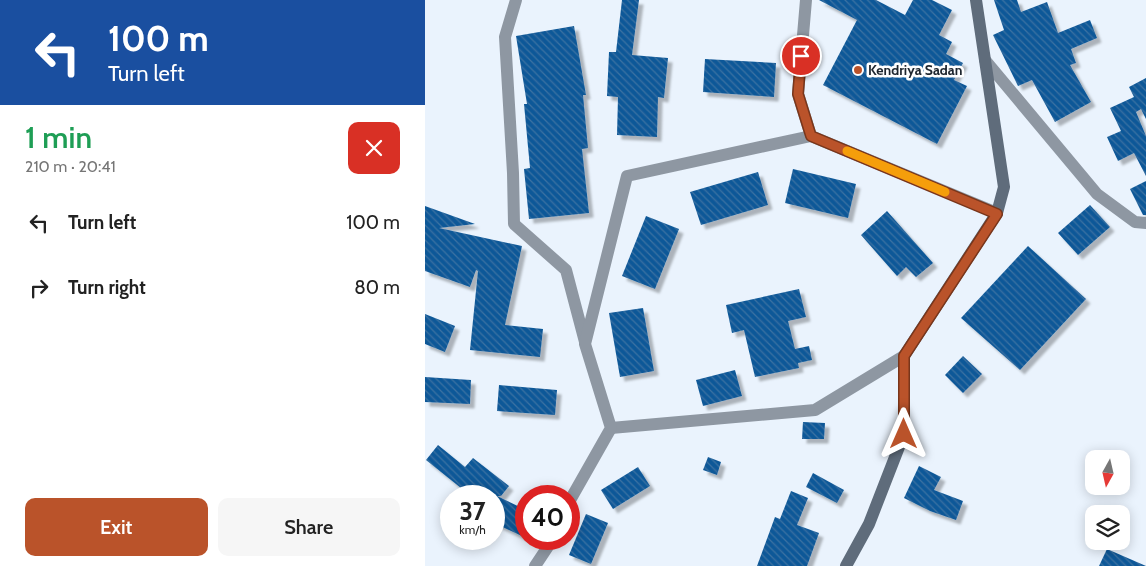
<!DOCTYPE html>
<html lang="en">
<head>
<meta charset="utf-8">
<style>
	:root { --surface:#fff; --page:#f6f6f6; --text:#222; --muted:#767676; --accent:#ba532a }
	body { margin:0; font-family:Cabin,sans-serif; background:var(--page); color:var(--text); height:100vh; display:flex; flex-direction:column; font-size:19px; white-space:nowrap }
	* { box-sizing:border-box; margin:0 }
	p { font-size:16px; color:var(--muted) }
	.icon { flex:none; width:28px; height:28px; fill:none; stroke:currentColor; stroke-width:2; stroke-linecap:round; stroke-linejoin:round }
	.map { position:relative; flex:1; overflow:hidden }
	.sheet { display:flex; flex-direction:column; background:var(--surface); width:425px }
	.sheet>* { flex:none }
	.banner { background:#1a4fa0; color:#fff; overflow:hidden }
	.needle { width:32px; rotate:188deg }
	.fabs { position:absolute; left:660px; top:450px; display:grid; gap:10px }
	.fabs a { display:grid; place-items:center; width:45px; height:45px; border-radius:10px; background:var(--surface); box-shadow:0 2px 12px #0003; font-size:25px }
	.speed { position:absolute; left:15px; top:485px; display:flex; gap:10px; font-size:25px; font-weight:700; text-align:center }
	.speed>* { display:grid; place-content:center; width:65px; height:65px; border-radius:50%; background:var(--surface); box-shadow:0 2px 12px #0003; line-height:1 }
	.speed small { font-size:12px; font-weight:400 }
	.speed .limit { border:8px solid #d22; background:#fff; color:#111 }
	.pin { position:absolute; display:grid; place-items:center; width:42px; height:42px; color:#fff; margin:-21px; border:2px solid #fff; border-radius:50%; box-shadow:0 1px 5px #0007 }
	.me { position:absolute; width:55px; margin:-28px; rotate:0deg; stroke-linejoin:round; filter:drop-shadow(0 0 4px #0008) }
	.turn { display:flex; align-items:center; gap:18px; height:105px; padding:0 25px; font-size:22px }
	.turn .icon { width:65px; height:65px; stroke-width:2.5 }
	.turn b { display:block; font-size:35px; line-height:42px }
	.round { display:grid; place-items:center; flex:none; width:52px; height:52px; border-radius:10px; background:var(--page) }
	.overview { display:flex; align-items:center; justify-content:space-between; height:85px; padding:0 25px }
	h1 { font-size:30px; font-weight:600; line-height:38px; color:#1e9e55 }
	.cta { display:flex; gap:10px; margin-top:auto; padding:10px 25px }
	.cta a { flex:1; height:58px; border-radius:10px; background:var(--accent); color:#fff; font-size:20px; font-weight:600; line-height:58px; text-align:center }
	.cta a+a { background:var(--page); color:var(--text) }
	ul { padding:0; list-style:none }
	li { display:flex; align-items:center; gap:15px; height:65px; padding:0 25px }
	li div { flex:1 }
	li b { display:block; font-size:19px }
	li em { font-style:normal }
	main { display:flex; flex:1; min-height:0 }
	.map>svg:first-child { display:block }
	.building { fill:url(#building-back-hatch); filter:url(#shadow) }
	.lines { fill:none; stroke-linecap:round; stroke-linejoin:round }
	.street { stroke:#8e97a2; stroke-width:12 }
	.secondary { stroke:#5f6c7b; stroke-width:12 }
	.route-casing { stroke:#79361b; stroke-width:12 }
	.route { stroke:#ba532a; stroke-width:9 }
	.slow { stroke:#f59e0b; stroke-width:9 }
	.poi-dot { fill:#ba532a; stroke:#fff; stroke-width:2 }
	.labels { text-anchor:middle; stroke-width:5; stroke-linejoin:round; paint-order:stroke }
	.poi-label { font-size:14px; font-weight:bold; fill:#1e262f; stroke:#fff; text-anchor:start }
</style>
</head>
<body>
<main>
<section class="sheet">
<div class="banner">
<div class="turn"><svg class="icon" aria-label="left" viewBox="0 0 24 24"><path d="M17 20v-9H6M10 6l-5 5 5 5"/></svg><div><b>100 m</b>Turn left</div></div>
</div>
<div class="overview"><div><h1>1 min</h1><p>210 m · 20:41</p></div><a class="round" style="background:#d93025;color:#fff"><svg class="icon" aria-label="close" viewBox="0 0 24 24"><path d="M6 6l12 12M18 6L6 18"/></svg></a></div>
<ul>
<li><svg class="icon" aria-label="left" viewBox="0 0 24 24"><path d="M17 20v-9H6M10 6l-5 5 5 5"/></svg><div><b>Turn left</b></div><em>100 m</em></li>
<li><svg class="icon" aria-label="right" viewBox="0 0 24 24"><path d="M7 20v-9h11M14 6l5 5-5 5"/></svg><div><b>Turn right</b></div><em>80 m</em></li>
</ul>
<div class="cta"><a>Exit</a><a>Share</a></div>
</section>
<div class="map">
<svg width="721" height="566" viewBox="0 0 721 566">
	<defs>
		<pattern id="building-back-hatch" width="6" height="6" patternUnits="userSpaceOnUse" patternTransform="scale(1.25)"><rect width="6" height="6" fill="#105898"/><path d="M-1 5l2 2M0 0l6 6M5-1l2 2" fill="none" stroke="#3b72a2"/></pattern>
		<filter id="shadow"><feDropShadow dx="4.5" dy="4.5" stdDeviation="1" flood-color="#0004"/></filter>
	</defs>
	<rect width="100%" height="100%" fill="#eaf3fd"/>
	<g class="building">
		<polygon points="197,0 214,0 207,55 243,58 239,98 233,97 232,137 192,135 193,97 182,96 184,52 191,52"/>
		<polygon points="394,0 451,0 480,15 488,0 507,0 527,10 514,35 527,42 521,54 538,63 529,80 542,86 512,144 398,85 432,20"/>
		<polygon points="569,0 592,0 596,12 622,2 633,33 665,20 672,38 646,49 651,63 645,65 666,102 630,122 607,80 593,86 568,35 579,30"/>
		<polygon points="149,26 161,95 158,95 163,148 157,149 164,213 104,219 99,169 105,168 99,104 102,104 91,36"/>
		<polygon points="280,59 351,63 349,97 278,92"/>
		<polygon points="721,78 721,119 716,109 711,112 721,136 721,176 709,153 693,161 682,137 696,131 685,108 709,97 704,87"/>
		<polygon points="368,169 431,184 423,218 360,203"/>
		<polygon points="333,172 343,205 276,225 265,192"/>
		<polygon points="721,181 721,215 718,215 705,189"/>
		<polygon points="665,205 685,227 653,255 633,233"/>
		<polygon points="0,206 50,224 14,228 97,246 80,325 118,329 115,357 45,350 53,271 51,270 45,287 0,271"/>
		<polygon points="462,211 508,263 491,277 481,267 472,276 436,235"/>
		<polygon points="221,216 254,229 230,289 197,276"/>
		<polygon points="603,246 661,299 595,370 536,318"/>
		<polygon points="374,289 381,317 363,321 370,349 384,346 387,360 373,363 374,368 330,377 319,330 307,333 301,305"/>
		<polygon points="218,308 229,371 195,377 184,313"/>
		<polygon points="0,314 30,326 20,352 0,344"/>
		<polygon points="538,356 557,374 538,393 520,375"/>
		<polygon points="310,370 317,396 278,406 271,380"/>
		<polygon points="0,377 46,380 45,404 0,402"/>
		<polygon points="74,385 132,390 130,415 72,411"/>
		<polygon points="378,422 400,423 399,439 377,439"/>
		<polygon points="13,445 40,467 48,458 84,486 76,496 72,496 101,510 101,538 69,523 69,496 46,496 1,460"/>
		<polygon points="283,457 296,462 292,475 278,470"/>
		<polygon points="494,466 516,477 509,490 538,501 531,520 505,511 479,498"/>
		<polygon points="213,467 225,486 188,509 176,490"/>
		<polygon points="388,473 419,490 412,503 381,487"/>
		<polygon points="366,491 383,498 372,525 394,533 382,566 332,566 350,517 355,519"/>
		<polygon points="161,514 183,523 166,564 144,555"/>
		<polygon points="682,549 721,566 674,566"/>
	</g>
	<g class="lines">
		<g class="street">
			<polyline points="91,0 80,37 88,173 89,224 141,270 160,342"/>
			<polyline points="381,0 373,94 386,136 572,213"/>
			<polyline points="560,60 672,194 710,222 721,223"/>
			<polyline points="186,428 390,410 479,356"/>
			<polyline points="144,502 186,428 160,344 202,176 386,136"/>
			<polyline points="110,566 128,539"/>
		</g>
		<polyline class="secondary" points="421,566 444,524 479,434 479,356 572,213 579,187 551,0"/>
	</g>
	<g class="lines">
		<g class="route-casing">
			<polyline id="route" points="376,56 373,94 386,136 572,214 479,356 479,434"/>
		</g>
		<use href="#route" class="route"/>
		<polyline class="slow" points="422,151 520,192"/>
	</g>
	<circle class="poi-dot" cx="433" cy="70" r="5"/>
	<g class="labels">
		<g class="poi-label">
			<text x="443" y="75">Kendriya Sadan</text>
		</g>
	</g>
</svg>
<div class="fabs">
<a><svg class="needle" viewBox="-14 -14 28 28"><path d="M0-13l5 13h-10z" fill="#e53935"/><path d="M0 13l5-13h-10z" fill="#767676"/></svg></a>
<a><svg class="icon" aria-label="layers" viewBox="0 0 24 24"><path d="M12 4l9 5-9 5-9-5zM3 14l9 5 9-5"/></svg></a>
</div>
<div class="speed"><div>37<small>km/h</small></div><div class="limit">40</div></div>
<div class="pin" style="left:376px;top:56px;background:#d93025"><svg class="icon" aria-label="arrive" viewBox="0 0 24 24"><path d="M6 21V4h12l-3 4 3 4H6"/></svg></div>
<svg class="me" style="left:479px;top:434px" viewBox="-20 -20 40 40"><path d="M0-17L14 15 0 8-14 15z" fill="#ba532a" stroke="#fff" stroke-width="4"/></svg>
</div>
</main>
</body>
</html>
